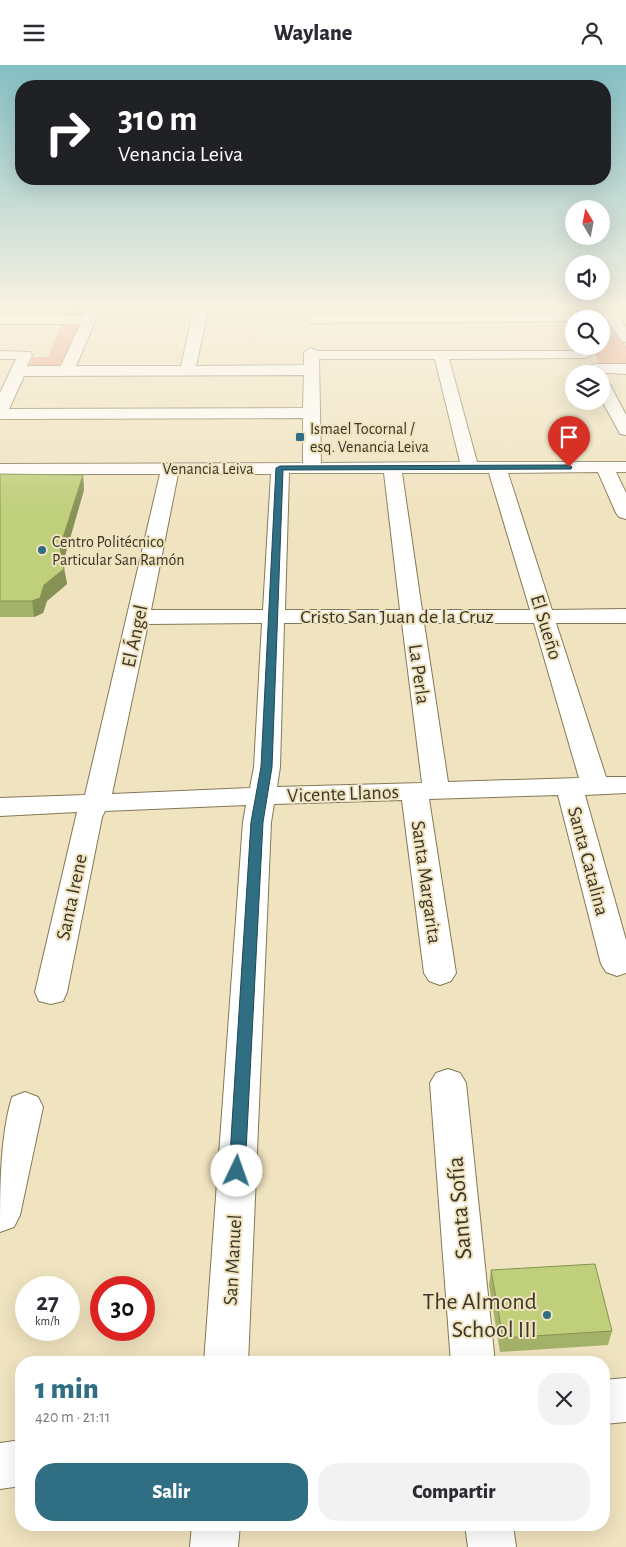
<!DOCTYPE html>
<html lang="es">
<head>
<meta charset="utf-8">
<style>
	:root { --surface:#fff; --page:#f2f2f3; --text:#2b2b33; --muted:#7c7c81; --accent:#2f6e83 }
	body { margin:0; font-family:"Alegreya Sans",sans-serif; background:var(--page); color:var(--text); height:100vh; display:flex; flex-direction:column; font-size:19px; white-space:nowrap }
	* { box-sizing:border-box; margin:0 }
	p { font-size:16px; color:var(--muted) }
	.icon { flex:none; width:28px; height:28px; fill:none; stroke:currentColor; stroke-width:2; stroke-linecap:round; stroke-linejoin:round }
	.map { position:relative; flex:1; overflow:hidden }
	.side { position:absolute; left:15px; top:1291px; width:595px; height:175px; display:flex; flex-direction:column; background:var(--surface); border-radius:20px; box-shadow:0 5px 20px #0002 }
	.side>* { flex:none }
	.hud { position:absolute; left:15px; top:15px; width:596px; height:105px; border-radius:20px; box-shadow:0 5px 20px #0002; background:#202124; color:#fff; overflow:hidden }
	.needle { width:32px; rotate:350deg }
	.tools { position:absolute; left:565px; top:135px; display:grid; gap:10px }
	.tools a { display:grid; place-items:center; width:45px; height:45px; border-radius:50%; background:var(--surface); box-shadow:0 5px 20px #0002; font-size:25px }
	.speed { position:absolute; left:15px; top:1211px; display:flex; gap:10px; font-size:25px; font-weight:700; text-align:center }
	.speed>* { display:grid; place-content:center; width:65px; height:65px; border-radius:50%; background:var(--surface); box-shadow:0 5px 20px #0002; line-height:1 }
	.speed small { font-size:12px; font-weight:400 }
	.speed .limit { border:8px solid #d22; background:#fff; color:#111 }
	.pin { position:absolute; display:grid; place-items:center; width:42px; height:42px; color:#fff; margin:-51px -21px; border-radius:50% 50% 50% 0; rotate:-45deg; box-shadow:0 0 5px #0007 }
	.pin .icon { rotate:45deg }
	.me { position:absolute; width:55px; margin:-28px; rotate:3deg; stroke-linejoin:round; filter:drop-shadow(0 0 4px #0008) }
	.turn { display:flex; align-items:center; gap:18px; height:105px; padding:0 20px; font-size:22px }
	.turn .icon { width:65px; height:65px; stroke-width:2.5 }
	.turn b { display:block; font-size:35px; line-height:42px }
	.round { display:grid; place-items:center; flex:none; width:52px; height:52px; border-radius:20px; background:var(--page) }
	.head { display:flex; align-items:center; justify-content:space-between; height:85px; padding:0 20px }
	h1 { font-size:30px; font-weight:800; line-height:38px; color:var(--accent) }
	.button { display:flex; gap:10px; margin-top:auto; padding:10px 20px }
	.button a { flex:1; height:58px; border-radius:20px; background:var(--accent); color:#fff; font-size:20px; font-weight:800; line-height:58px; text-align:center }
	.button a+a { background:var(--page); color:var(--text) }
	header { display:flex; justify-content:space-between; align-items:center; height:65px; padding:0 20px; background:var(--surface); font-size:22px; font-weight:800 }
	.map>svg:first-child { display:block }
	.green { fill:#ee9d83 }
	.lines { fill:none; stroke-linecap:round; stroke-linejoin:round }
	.minor-casing { stroke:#847957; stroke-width:2 }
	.minor { fill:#fff; fill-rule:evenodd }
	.wall { fill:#a4b269 }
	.shaded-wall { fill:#869155 }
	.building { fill:#bfcf7a; stroke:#869155 }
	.route { fill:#2f6e83; stroke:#1f4855 }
	.poi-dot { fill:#2f6e83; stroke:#f0e3bf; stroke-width:2 }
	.labels { text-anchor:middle; stroke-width:4; stroke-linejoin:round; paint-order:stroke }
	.far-poi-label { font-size:16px; fill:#3b3628; stroke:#f0e3bf; text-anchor:start }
	.far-street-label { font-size:16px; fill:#3b3628; stroke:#f0e3bf }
	.street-label { font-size:20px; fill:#3b3628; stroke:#f0e3bf }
	.near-street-label { font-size:24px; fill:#3b3628; stroke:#f0e3bf }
	.near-poi-label { font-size:24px; fill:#3b3628; stroke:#f0e3bf; text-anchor:end }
</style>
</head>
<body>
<header><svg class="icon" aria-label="menu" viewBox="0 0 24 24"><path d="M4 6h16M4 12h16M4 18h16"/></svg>Waylane<svg class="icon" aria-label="person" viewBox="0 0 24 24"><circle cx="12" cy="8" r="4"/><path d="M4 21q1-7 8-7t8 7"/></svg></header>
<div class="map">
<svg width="626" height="1482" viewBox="0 0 626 1482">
	<rect width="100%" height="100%" fill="#f0e3bf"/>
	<g class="green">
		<polygon points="70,240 88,240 64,302 28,303 33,292 48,292"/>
		<polygon points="568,241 601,241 626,281 626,301 601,301 590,281 601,281 601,254 575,254"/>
	</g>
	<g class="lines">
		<g class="minor-casing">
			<g id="minor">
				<path d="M88,240H102L76,301H181L195,240H209L196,301L304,300V287L311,283L317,286H591L593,289L586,293L449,294L477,397H626V407H616L626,428V454L619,452L616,448L598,407L508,408L552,545L626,544V558H556L606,712H626V728L585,730L626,875V908L617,911L606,907L601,899L558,730L429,734L456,908L451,916L440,920L429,916L424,908L402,735L274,739L271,757L248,1298H204L243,757L246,740L105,746L102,752L67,927L63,936L51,939L39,936L35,927L77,747L0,751V733L85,730L160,409H0V399L303,398V353L0,354V328L16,294H0V286L30,287L32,290L27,301H61L80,259H0V251H83ZM319,294H435L460,397L321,398ZM304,310L303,343L9,344L24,311ZM289,408H384L400,545H285ZM402,408H489L530,545H422ZM178,409H271L263,545H151ZM262,558L254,702L250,723L112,729L148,559ZM284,558H402L422,718L277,722L280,702ZM424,558H534L579,713L448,717Z"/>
				<polygon points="598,240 612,240 626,262 626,277 621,276"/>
				<polygon points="567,249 574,253 572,256 311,258 304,254 311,250"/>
				<polygon points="594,299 626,299 626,309 589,307 586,304"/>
				<polygon points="601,313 609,318 626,350 626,370 620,369 618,365 601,334"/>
				<polygon points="448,1004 460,1008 466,1018 495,1298 451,1298 430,1018 436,1008"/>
				<path d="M25,1027L38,1032L43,1042L20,1150L14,1162L0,1167C0,1124 0,1072 12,1032Z"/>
				<polygon points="626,1313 626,1357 604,1359 604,1315"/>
				<polygon points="21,1375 21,1421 0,1424 0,1378"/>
				<polygon points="192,1460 240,1460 238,1482 190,1482"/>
				<polygon points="465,1460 513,1460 516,1482 468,1482"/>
			</g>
		</g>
		<use href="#minor" class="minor"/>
	</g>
	<g class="wall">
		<polygon points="0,409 83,410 84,425 63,496 67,519 47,536 43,548 34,552 0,552"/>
		<polygon points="491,1205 612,1266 608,1280 500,1287 489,1220"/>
	</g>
	<g class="shaded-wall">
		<polygon points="83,410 84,425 63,498 60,482"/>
		<polygon points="64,504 67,519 47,536 43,548 34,552 32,536 44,520"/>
	</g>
	<g class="building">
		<polygon points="0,409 83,410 60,482 64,504 44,520 40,533 32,536 0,536"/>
		<polygon points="595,1199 612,1266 503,1273 491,1205"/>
	</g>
	<linearGradient id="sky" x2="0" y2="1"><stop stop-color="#85bfc4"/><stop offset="0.54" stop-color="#f8f2e2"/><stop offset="1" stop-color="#f8f2e2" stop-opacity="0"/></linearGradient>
	<rect width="626" height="448" fill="url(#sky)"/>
	<polygon class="route" points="569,400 572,402 571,404 283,405 272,702 263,757 245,1106 243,1111 237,1113 231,1111 229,1106 251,757 261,702 276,403 280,401"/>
	<g class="poi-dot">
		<rect x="295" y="367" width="10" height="10" rx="2.5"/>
		<circle cx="42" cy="485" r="5"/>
		<circle cx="547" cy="1250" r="5"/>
	</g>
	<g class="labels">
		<g class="far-poi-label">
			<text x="310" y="369">Ismael Tocornal /<tspan x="310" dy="18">esq. Venancia Leiva</tspan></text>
			<text x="52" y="482">Centro Politécnico<tspan x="52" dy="18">Particular San Ramón</tspan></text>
		</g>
		<g class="far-street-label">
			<text x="208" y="409">Venancia Leiva</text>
		</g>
		<g class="street-label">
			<text x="397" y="558">Cristo San Juan de la Cruz</text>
			<text transform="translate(547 562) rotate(73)" y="7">El Sueño</text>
			<text transform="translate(134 571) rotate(-78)" y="7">El Ángel</text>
			<text transform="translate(420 609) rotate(82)" y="7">La Perla</text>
			<text transform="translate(343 728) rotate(-2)" y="7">Vicente Llanos</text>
			<text transform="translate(589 796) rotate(75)" y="7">Santa Catalina</text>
			<text transform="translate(427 817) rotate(82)" y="7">Santa Margarita</text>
			<text transform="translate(71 832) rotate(-78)" y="7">Santa Irene</text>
			<text transform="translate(232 1195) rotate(-87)" y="7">San Manuel</text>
		</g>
		<g class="near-street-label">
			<text transform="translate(459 1143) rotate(-95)" y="8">Santa Sofía</text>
		</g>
		<g class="near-poi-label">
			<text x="537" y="1244">The Almond<tspan x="537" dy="28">School III</tspan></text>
		</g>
	</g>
</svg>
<div class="tools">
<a><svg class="needle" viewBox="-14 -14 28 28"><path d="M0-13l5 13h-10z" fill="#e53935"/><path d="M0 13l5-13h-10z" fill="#7c7c81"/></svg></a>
<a><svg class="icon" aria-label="sound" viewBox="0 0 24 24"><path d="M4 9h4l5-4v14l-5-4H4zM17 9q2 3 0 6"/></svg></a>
<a><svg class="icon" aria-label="search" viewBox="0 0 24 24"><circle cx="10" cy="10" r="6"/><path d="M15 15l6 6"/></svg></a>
<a><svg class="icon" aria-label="layers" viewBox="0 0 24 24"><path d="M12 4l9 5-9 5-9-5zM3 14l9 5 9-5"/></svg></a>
</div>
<div class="speed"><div>27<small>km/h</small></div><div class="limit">30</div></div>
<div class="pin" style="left:569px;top:402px;background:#d93025"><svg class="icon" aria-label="arrive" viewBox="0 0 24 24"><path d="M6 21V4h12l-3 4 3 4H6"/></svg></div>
<svg class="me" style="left:237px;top:1106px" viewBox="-20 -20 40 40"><circle r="19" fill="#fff"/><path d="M0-13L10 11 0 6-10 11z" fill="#2f6e83"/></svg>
<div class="hud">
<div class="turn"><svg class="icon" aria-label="right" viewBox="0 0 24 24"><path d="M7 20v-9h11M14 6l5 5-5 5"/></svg><div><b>310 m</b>Venancia Leiva</div></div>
</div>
<section class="side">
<div class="head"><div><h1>1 min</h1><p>420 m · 21:11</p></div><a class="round"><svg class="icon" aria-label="close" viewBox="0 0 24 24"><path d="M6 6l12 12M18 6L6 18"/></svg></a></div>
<div class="button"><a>Salir</a><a>Compartir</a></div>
</section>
</div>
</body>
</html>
